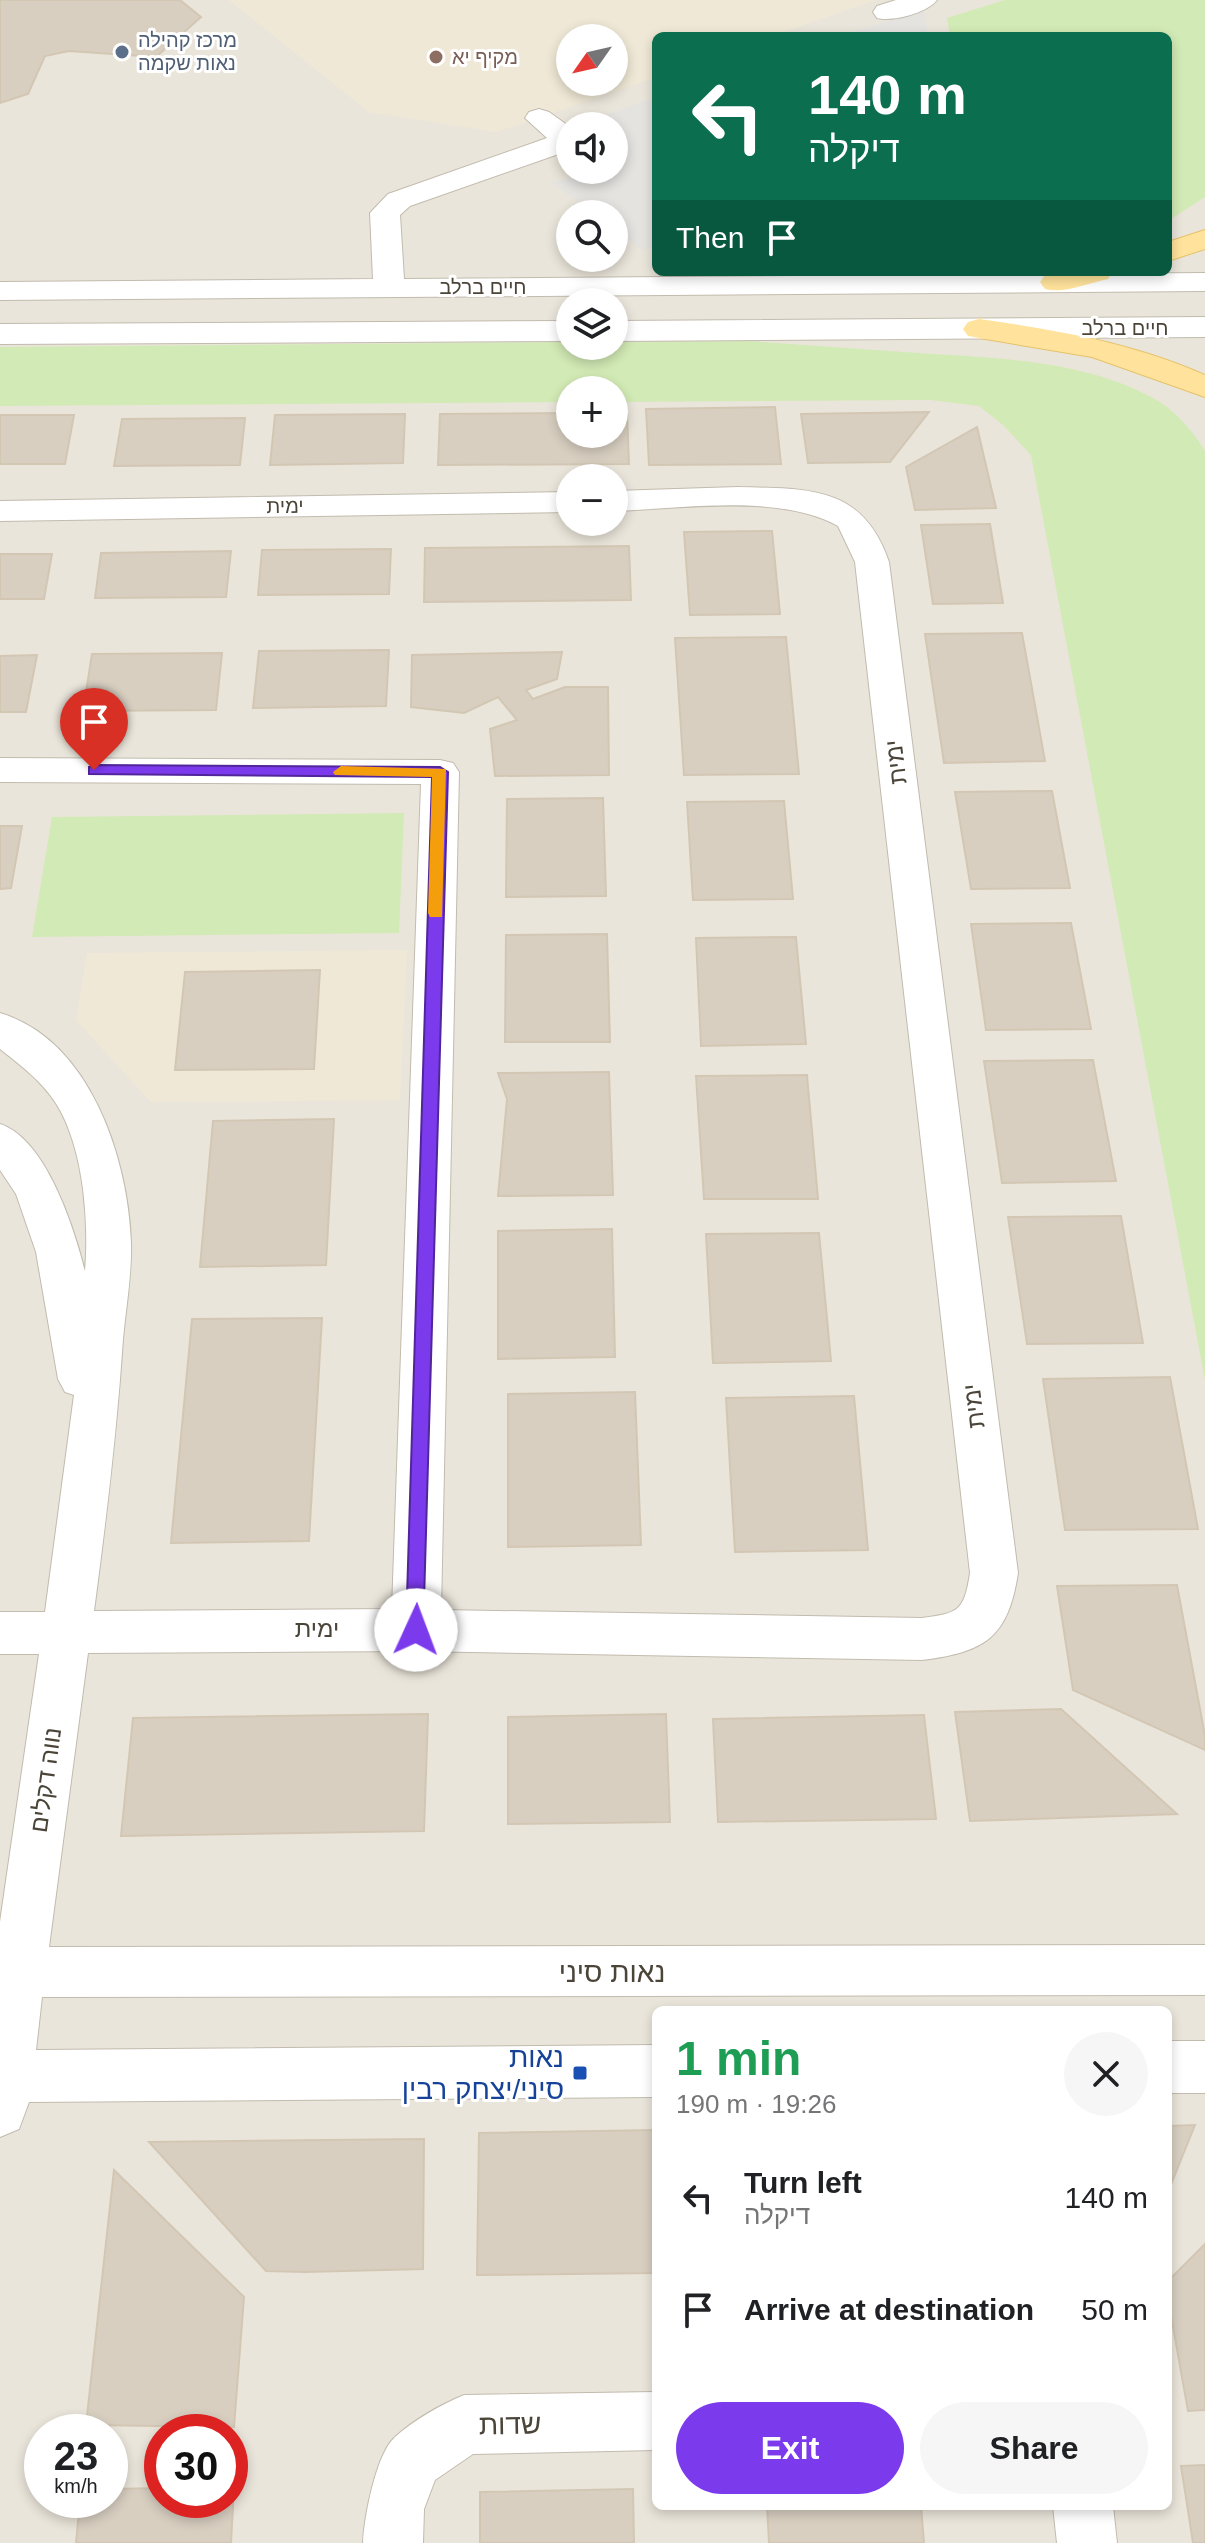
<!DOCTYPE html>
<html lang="en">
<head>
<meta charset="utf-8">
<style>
	:root { --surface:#fff; --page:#f6f6f6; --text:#202124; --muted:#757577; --accent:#7c3aed }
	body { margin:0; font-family:Arial,"Noto Sans Hebrew",sans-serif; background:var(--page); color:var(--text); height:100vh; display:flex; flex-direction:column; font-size:30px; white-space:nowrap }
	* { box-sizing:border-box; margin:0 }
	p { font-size:26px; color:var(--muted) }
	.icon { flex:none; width:44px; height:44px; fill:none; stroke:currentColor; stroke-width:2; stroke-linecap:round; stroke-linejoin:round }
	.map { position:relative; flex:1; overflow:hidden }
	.details { position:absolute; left:652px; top:2006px; width:520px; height:504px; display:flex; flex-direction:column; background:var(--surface); border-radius:12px; box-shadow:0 4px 12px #0003 }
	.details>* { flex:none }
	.top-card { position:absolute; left:652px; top:32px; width:520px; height:244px; border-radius:12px; box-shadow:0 4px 12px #0003; background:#0b6e4f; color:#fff; overflow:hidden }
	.needle { width:52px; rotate:236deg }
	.controls { position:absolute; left:556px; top:24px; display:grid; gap:16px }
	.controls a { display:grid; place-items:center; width:72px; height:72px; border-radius:50%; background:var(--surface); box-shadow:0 4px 12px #0003; font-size:40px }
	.speed { position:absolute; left:24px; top:2414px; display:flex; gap:16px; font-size:40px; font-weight:700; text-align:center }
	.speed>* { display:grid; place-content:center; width:104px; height:104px; border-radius:50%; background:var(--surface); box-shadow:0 4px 12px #0003; line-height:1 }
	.speed small { font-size:20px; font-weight:400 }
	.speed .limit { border:12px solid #d22; background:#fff; color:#111 }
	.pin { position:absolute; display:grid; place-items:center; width:68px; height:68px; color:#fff; margin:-82px -34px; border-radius:50% 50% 50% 0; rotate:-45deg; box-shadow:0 0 8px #0007 }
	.pin .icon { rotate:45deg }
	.me { position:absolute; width:88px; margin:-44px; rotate:2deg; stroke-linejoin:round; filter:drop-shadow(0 0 6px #0008) }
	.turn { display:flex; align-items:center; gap:28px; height:168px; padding:0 24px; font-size:36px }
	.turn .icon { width:104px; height:104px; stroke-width:2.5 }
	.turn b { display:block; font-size:56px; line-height:68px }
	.then { display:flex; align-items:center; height:76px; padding:0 24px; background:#0003; gap:16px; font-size:30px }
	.round { display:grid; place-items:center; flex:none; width:84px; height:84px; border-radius:42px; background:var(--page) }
	.overview { display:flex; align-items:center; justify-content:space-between; height:136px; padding:0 24px }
	h1 { font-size:48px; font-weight:700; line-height:60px; color:#1e9e55 }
	.primary-button { display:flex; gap:16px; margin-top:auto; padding:16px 24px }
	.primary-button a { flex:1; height:92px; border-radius:48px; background:var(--accent); color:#fff; font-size:32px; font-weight:700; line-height:92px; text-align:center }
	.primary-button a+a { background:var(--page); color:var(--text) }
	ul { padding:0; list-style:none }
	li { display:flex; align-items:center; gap:24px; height:112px; padding:0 24px }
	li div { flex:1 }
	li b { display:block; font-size:30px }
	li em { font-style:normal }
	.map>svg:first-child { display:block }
	.residential { fill:#eae5da; fill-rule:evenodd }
	.education { fill:#efe8d6; fill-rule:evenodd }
	.green { fill:#d2eab5 }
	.parking { fill:#e5e3e0 }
	.building { fill:#d8cfc1; stroke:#d3c7b4; stroke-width:2 }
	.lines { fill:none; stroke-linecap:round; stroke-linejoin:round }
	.minor-casing { stroke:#c2bbae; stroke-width:2 }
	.major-casing { stroke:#e6c16a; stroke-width:2 }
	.minor { fill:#fff; fill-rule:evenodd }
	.major { fill:#ffe39c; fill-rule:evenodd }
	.route { fill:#7c3aed; stroke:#51269a; stroke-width:2 }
	.slow { fill:#f59e0b }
	.service-dot { fill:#5c6f8a; stroke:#fff; stroke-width:3 }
	.education-dot { fill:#8d6e63; stroke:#fff; stroke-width:3 }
	.transit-dot { fill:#1a4fb4; stroke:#fff; stroke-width:3 }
	.labels { text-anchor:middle; stroke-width:6; stroke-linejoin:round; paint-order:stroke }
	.far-service-label { font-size:20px; fill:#4e5e75; stroke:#fff; text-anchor:start }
	.far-education-label { font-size:20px; fill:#785e54; stroke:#fff; text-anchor:start }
	.far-street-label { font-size:20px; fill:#4b4439; stroke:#fff }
	.street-label { font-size:24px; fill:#4b4439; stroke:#fff }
	.near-street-label { font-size:28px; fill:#4b4439; stroke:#fff }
	.near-transit-label { font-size:28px; fill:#164399; stroke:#fff; text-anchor:end }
</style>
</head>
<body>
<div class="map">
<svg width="1205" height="2543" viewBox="0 0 1205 2543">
	<rect width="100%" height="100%" fill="#f6f3ec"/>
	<path class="residential" d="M0,0H1205V2543H0ZM656,36H1168V272H656ZM570,38H614V82H570ZM570,126H614V170H570ZM570,214H614V258H570ZM570,302H614V346H570ZM570,390H614V434H570ZM570,478H614V522H570ZM656,2010H1168V2506H656ZM42,2432H110V2500H42ZM162,2432H230V2500H162Z"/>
	<g class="education">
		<path d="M229,0H876L772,36H656V77L497,132L369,112ZM570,38H614V82H570Z"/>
		<polygon points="407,950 400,1100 151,1102 76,1020 87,953"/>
	</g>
	<g class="green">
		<polygon points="1005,0 1205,0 1205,197 1168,221 1168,36 950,36 947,18"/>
		<path d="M748,341C804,345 861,349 918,353C997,358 1090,360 1160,402C1177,413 1195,434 1205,451V1380L1031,455L1003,425L979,406L931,400L614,402V390H570V402L0,406V347L570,342V346H614V342Z"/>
		<polygon points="404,813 399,933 32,937 52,817"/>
	</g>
	<g class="parking">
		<polygon points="924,10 928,36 838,36"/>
		<polygon points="656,97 656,248 641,249 614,229 614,214 594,214 551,182 614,170 614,126 572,126"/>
	</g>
	<g class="building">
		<polygon points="0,0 180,0 201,17 156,57 69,51 45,56 28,94 0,103"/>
		<polygon points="775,407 781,464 649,465 646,409"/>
		<polygon points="614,412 627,412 629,464 438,465 440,414 570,413 570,434 614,434"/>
		<polygon points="929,412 890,462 808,463 801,414"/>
		<polygon points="405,414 403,463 270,465 275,415"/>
		<polygon points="0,415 74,415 65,464 0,464"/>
		<polygon points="245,418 240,465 114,466 122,419"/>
		<polygon points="977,427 996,508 915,510 906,467"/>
		<polygon points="990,524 1003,603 933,604 921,525"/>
		<polygon points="772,531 780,614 690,615 684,532"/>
		<polygon points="629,546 631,600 424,602 425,548"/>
		<polygon points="391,549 389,594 258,595 262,550"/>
		<polygon points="231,551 226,597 95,598 101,553"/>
		<polygon points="0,554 52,554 44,599 0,599"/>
		<polygon points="1022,633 1045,761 944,763 925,634"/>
		<polygon points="786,637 799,774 684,775 675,638"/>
		<polygon points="389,650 386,706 253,708 259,651"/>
		<polygon points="562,652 557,679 526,690 533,699 565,687 608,687 609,775 495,776 490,729 517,720 498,697 464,713 411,707 412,655"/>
		<polygon points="222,653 216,710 83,711 92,654"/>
		<polygon points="37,655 26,712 0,712 0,656"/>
		<polygon points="1052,791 1070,888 971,889 955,792"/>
		<polygon points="603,798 606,896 506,897 507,799"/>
		<polygon points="784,801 793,899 693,900 687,802"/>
		<polygon points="0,826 22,826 11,888 0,889"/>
		<polygon points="1071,923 1091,1029 986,1030 971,924"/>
		<polygon points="607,934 610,1042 505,1042 506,935"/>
		<polygon points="796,937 806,1044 701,1046 696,938"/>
		<polygon points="320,970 314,1069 175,1070 185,972"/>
		<polygon points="1093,1060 1116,1181 1002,1183 984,1061"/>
		<polygon points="609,1072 613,1195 498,1196 507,1099 498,1073"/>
		<polygon points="807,1075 818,1199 704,1199 696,1076"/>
		<polygon points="334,1119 326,1265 200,1267 213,1121"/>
		<polygon points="1121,1216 1143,1343 1027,1344 1008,1217"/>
		<polygon points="612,1229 615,1357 498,1359 498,1231"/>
		<polygon points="819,1233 831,1361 713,1363 706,1234"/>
		<polygon points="322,1318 309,1541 171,1543 192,1319"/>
		<polygon points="1170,1377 1198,1529 1065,1530 1043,1379"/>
		<polygon points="635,1392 641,1545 508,1547 508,1394"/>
		<polygon points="854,1396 868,1550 735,1552 726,1398"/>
		<polygon points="1177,1585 1205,1736 1205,1750 1073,1690 1057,1586"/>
		<polygon points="1061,1709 1177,1814 970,1821 955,1712"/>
		<polygon points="428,1714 424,1831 121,1836 133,1718"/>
		<polygon points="666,1714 670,1822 508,1824 508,1717"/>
		<polygon points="924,1715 936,1819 718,1822 713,1719"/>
		<polygon points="1195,2125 1168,2192 1168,2126"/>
		<polygon points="656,2130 656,2273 477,2275 479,2133"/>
		<polygon points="424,2139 423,2269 305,2272 266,2271 149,2142"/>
		<polygon points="114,2170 244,2297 234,2427 86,2425"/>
		<polygon points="1205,2244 1205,2410 1188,2411 1168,2299 1168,2281"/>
		<polygon points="1205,2465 1205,2543 1193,2543 1181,2466"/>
		<polygon points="230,2487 234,2487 231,2543 76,2543 80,2500 110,2500 110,2489 162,2488 162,2500 230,2500"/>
		<polygon points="633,2489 634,2543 480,2543 480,2492"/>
		<polygon points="767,2506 921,2506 924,2543 769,2543"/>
	</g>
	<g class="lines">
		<g class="minor-casing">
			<g id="minor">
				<path d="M896,0H937C927,13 893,22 877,18L873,12L877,6Z"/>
				<polygon points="539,109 549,112 570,127 570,150 410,206 400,215 404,279 1205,273 1205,291 0,300 0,282 373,279 370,213 388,194 547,138 525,118 529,112"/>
				<polygon points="1205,317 1205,337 614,341 614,321"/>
				<polygon points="570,321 570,341 0,344 0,324"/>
				<path d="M738,487C808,489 863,485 889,562L1018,1573C1008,1638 985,1652 922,1660L416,1651L88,1653L49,1947L1205,1945V1995L42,1997L36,2050L656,2045V2097L29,2102L19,2129L0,2137V1922L39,1654H0V1612H45L74,1395L65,1392L58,1379L36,1252L16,1194L0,1170V1124C46,1139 74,1228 85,1271C89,1223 84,1156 61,1112C47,1085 23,1067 0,1049V1013C90,1040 128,1158 131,1242C132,1274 126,1307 123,1339C117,1431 106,1521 94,1611L392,1609L421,784L0,782V758L440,760L453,763L459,772L441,1610L922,1618C959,1613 964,1611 970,1573L855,562L838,526C779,493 681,509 614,511V491Z"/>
				<polygon points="570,492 570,512 0,521 0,501"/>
				<rect x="1168" y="2041" width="37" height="52"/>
				<path d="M656,2392V2450L473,2454L435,2480L424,2509L423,2543H363C364,2518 376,2454 395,2437C414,2420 440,2405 464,2395Z"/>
				<polygon points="1053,2506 1113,2506 1117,2543 1057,2543"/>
			</g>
		</g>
		<g class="major-casing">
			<g id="major">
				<polygon points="1205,230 1205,249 1168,261 1168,242"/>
				<path d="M1059,272H1112L1108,279C1088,283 1065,294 1045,289L1040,282L1045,275Z"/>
				<path d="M979,319C1057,330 1133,343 1205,375V397L1092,357L968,336L963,329L968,322Z"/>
			</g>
		</g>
		<use href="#minor" class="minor"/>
		<use href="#major" class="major"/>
	</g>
	<polygon class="route" points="94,765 440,767 448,772 423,1636 409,1636 406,1630 432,777 89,774 89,767"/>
	<polygon class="slow" points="341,766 446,769 442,917 430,917 428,913 432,777 335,775 333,772"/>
	<circle class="service-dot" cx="122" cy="52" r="8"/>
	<circle class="education-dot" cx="436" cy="57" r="8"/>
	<rect class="transit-dot" x="572" y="2065" width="16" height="16" rx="4"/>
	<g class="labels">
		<g class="far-service-label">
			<text x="138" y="47">מרכז קהילה<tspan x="138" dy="23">נאות שקמה</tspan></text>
		</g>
		<g class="far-education-label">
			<text x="452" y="64">מקיף יא</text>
		</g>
		<g class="far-street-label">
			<text x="483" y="294">חיים ברלב</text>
			<text x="1125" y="335">חיים ברלב</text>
			<text transform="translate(285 506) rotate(-1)" y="7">ימית</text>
		</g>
		<g class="street-label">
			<text transform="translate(896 762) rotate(-97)" y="8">ימית</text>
			<text transform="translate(974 1406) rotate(-97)" y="8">ימית</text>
			<text x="317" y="1637">ימית</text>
			<text transform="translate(46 1780) rotate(-82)" y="8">נווה דקלים</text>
		</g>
		<g class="near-street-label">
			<text x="612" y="1982">נאות סיני</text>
			<text transform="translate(510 2424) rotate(-1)" y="10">שדות</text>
		</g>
		<g class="near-transit-label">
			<text x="564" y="2067">נאות<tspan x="564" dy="32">סיני/יצחק רבין</tspan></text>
		</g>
	</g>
</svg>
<div class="controls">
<a><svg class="needle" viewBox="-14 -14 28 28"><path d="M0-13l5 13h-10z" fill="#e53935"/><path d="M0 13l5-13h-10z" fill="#757577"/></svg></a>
<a><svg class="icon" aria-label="sound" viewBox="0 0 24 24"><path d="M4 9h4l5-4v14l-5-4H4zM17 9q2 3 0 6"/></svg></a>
<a><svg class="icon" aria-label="search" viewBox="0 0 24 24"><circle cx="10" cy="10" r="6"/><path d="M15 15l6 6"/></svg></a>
<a><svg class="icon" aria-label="layers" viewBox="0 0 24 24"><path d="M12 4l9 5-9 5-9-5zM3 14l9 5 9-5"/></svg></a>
<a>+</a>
<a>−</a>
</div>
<div class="speed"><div>23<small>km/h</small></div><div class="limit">30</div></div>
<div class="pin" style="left:94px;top:770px;background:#d93025"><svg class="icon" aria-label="arrive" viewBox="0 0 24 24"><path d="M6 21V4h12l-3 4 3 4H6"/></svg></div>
<svg class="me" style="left:416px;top:1630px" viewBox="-20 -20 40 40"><circle r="19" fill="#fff"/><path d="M0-13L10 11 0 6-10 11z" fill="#7c3aed"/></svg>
<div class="top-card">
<div class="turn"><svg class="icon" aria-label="left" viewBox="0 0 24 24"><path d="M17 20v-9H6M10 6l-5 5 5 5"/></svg><div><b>140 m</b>דיקלה</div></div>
<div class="then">Then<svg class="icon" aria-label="arrive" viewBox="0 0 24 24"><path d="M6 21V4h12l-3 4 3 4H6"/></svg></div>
</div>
<section class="details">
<div class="overview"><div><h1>1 min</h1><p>190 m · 19:26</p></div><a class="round"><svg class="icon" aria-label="close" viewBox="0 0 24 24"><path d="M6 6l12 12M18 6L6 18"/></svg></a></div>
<ul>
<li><svg class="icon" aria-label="left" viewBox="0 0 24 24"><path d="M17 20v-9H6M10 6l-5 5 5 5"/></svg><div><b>Turn left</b><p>דיקלה</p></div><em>140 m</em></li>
<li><svg class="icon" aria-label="arrive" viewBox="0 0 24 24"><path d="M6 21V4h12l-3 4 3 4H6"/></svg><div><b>Arrive at destination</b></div><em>50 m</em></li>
</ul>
<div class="primary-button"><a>Exit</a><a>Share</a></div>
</section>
</div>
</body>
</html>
